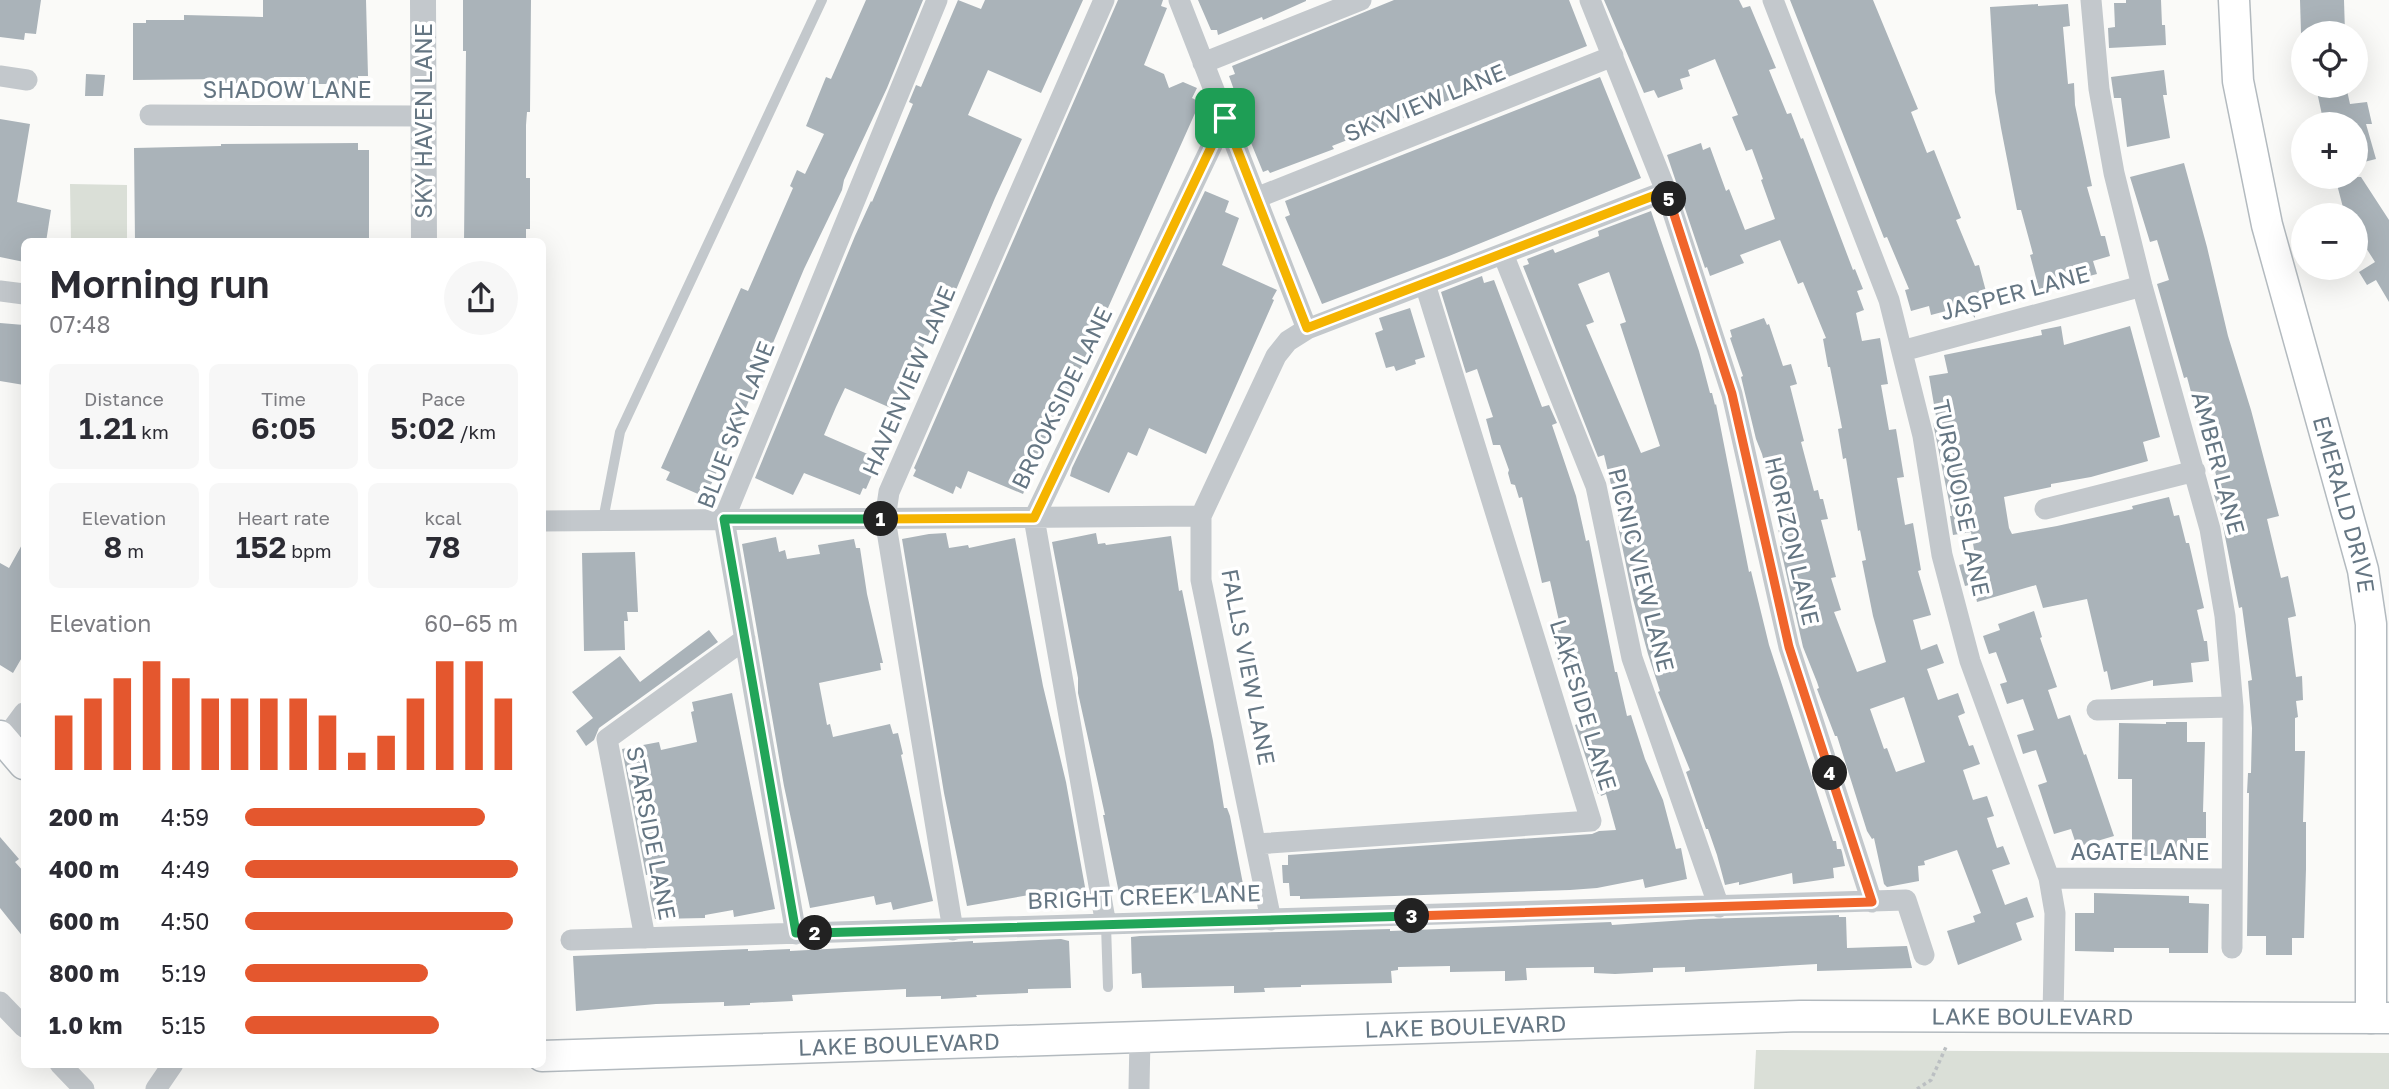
<!DOCTYPE html>
<meta charset="utf-8">
<style>
:root{--surface:#fff;--page:#f7f7f7;--text:#2b2b33;--muted:#7c7c81;--accent:#e4572e}
body{margin:0;font-family:"Golos Text",sans-serif;background:var(--page);color:var(--text);height:100vh;display:flex;flex-direction:column;font-size:26px;white-space:nowrap}
*{box-sizing:border-box;margin:0}
p{font-size:23px;color:var(--muted)}
.icon{flex:none;width:38px;height:38px;fill:none;stroke:currentColor;stroke-width:2;stroke-linecap:round;stroke-linejoin:round}
.map{position:relative;flex:1;overflow:hidden}
.side{position:absolute;left:21px;top:238px;width:525px;height:830px;display:flex;flex-direction:column;background:var(--surface);border-radius:10px;box-shadow:0 7px 28px #0002}
.side>*{flex:none}
.fabs{position:absolute;left:2291px;top:21px;display:grid;gap:14px}
.fabs a{display:grid;place-items:center;width:77px;height:77px;border-radius:50%;background:var(--surface);box-shadow:0 7px 28px #0002;font-size:35px}
.pin{position:absolute;display:grid;place-items:center;width:60px;height:60px;color:#fff;margin:-30px;border-radius:14px;box-shadow:0 4px 10px #0006}
.km{position:absolute;width:35px;height:35px;margin:-18px;border-radius:50%;background:#222;color:#fff;font-size:19px;line-height:35px;text-align:center}
.round{display:grid;place-items:center;flex:none;width:74px;height:74px;border-radius:37px;background:var(--page)}
.headline{display:flex;align-items:center;justify-content:space-between;height:119px;padding:0 28px}
h1{font-size:38px;font-weight:600;line-height:52px}
.stats{display:grid;grid-template-columns:repeat(3,1fr);gap:10px;height:119px;padding:7px 28px}
.stats div{display:grid;align-content:center;border-radius:10px;background:var(--page);text-align:center}
.stats b{font-size:30px;font-weight:600}
.stats small{font-size:19px;font-weight:400}
.stats p{font-size:19px}
.chart{height:196px;padding:14px 28px}
.chart p{display:flex;justify-content:space-between}
.chart svg{width:100%;height:126px;margin-top:7px;stroke:var(--accent);stroke-width:6}
ul{padding:0 28px;list-style:none;font-size:23px}
li{display:grid;grid-template-columns:112px 84px 1fr;align-items:center;height:52px}
li i{height:18px;border-radius:9px;background:var(--accent)}
.map>svg:first-child{display:block}
.green{fill:#dadfd7}
.building{fill:#aab3b9;fill-rule:evenodd}
.lines{fill:none;stroke-linecap:round;stroke-linejoin:round}
.secondary-casing{stroke:#b3babf;stroke-width:33}
.path{stroke:#bbbfc2;stroke-width:3.5;stroke-dasharray:3.5 3.5;stroke-linecap:butt}
.service{stroke:#c3c8cc;stroke-width:10}
.minor{stroke:#c3c8cc;stroke-width:21}
.tertiary{stroke:#c3c8cc;stroke-width:26}
.secondary{stroke:#fff;stroke-width:30}
.split-1-casing{stroke:#fff;stroke-width:14}
.split-2-casing{stroke:#fff;stroke-width:14}
.split-3-casing{stroke:#fff;stroke-width:14}
.split-4-casing{stroke:#fff;stroke-width:14}
.split-5-casing{stroke:#fff;stroke-width:14}
.split-6-casing{stroke:#fff;stroke-width:14}
.split-1{stroke:#f5b400;stroke-width:9}
.split-2{stroke:#22a559;stroke-width:9}
.split-3{stroke:#22a559;stroke-width:9}
.split-4{stroke:#f0652b;stroke-width:9}
.split-5{stroke:#f0652b;stroke-width:9}
.split-6{stroke:#f5b400;stroke-width:9}
.labels{text-anchor:middle;stroke-width:7;stroke-linejoin:round;paint-order:stroke}
.street-label{font-size:23px;fill:#657683;stroke:#fff}
</style>
<div class="map">
<svg width="2389" height="1089" viewBox="0 0 2389 1089">
<rect width="100%" height="100%" fill="#fafaf8"/>
<path class="green" d="M70,184l57,1v56h-56z
M1756,1050l633,3v36h-635z"/>
<path class="building" d="M0,0h41l-5,34 -11,-1 -1,7 -24,-3z
M263,0h103l2,76h-10v7l-30,1h-22v-7h-32v4h-29v2h-22v-4l-90,1v-57h13v-3h38v-5l79,2z
M463,0h68l-1,112h-3l-1,13v53h4v51h-4v13h-62l2,-191h-3z
M866,0h57l-36,88 -43,92 -2,10 -38,79 -59,141 -36,79 -7,-4 -4,9 -32,-14 4,-8 -9,-4 80,-180 7,3 45,-103 -3,-2 7,-16 8,4 19,-40 -18,-8 20,-49 5,2z
M958,0l23,9 4,-9h98l-42,93 -53,-23 -20,45 54,24 -27,59 -42,99 -17,34 -5,-2 -21,49 4,2 -10,26 -4,6 -55,-24 -9,19 -12,28 55,24 -13,30 -3,-1 -3,7 -56,-22 -11,22 -38,-17 100,-242 16,-35 1,1 41,-98 -4,-2 7,-17 5,2z
M1118,0h45l-2,6 6,2 -23,57 20,9 5,14 14,-6 14,6 -5,10 8,4 -172,385h-2l-3,7 -55,-23 -7,18 -5,-3 -3,8 -40,-18 3,-6 -2,-2z
M1198,0h108v1l-43,19 -1,-3 -44,18 -1,-5h-6z
M1394,0h175l18,46 -255,100 2,3 -64,24 -2,-3 -5,2 -21,-51 4,2 -17,-47 6,-2 -3,-8z
M1604,0h135l4,8 7,-2 26,62 -7,2 18,44 4,-1 10,26 2,-1 50,132 2,-1 8,20 -6,2 7,19 -8,3 6,28 18,-3 8,46 -7,1 8,45 7,-1 8,48 -7,1 8,47 8,-2 8,47 -3,1 13,44 -18,5 8,30 16,-6 7,19 -17,6 11,31 20,-7 7,20 -7,3 11,30 4,-1 7,19 -17,6 10,30 14,-4 7,20 -7,2 10,30 6,-2 7,18 -18,6 13,35 22,-8 7,20 -18,6 6,17 -64,25 -11,-34 28,-9 -2,-6 8,-3 -24,-63 -33,11 1,4 -7,1 1,15 -32,6 -3,-3 -10,-46 -2,1 -5,-8 -30,-95h-2l-18,-47 2,-1 -2,-6 -14,-35 -23,-101h2l-10,-44 2,-1 -12,-47 -6,-15 -15,-62 2,-1 -13,-38 2,-1 -2,-7 34,-12 3,7 2,-1 14,42 8,-2 6,20 -7,2 14,55 -3,1 13,49 4,-1 2,9h3l5,20 -7,1 15,57 -5,1 10,32 -7,2 23,60 29,-10 -13,-46 -11,-55 4,-1 -6,-30 -2,1 -12,-73 -3,1 -5,-30 4,-1 -12,-61h-2l-5,-28 3,-1 -23,-56 -5,2 -18,-44 -40,15 4,8 -34,13 -3,-9 -2,1 -38,-113 34,-12 2,7 7,-3 16,44 3,-2 16,41 30,-11 -14,-39 2,-1 -11,-30 -6,2 -14,-34 6,-2 -23,-56 -27,11 2,6 -10,3 3,10 -25,9 -4,-8 -10,3zM1904,697l21,65 -29,10 -9,-24 -3,1 -14,-40z
M1790,0h83l45,109 -7,3 16,41 7,-3 27,68 -5,2 19,46 4,-1 9,34 -13,4v15l-10,-12 -34,9 -2,-9 -18,5 -6,-21 4,-1 -22,-52 -3,1z
M2126,0h35l1,25h3l1,20 -57,3 -1,-20 7,-1 -1,-24h12z
M2300,0h44l1,33h-44z
M2038,4v2l30,-2 2,22 -7,1 5,57 6,-1 1,22 17,81 -5,1 14,49h4l5,20 -17,5 4,13 -58,15 -9,-34 3,-1 -12,-44h-4l-16,-82 -6,-36 -5,-85z
M2164,70l3,25h-4l7,43 -43,9 -6,-49h-7l-3,-21z
M86,74l19,1 -2,21h-18z
M1600,77l41,101 -192,78 -127,48 -37,-87 5,-2 -5,-14z
M2346,86l4,18 17,-2 5,22h-6l10,35 -20,5v-40h-32l-7,-32z
M0,119l30,5 -13,78 34,8 -5,32h-22v20l-24,-5z
M358,143v7h11v92h-234l-1,-94 87,-2v-2z
M2184,163l23,84 21,89 23,74 28,106 -12,3 14,59 7,-2 8,40 -8,2 8,59 6,-1 1,24 -7,1 2,16 -3,1v33h10l-2,71h3v47l-2,69h-12v17h-26v-19h-19l2,-143h-2l1,-20h3l1,-45 -4,-47 4,-1 -10,-73 -3,1 -18,-92 -7,-21 7,-1 -19,-73 -3,1 -12,-45 -3,1 -27,-94 12,-4 -12,-40 -7,2 -20,-65z
M2335,177h26l28,43v82l-13,-22 -9,5 -8,-13 16,-10 -19,-30v-17h-11z
M1205,191l24,10 -4,11 14,6 -17,47 55,25 -5,9 2,1 -68,154 -57,-26 -12,28 -9,-4 -19,41 -39,-17 2,-8z
M1651,211l48,140 11,42h2l3,12 1,-1 33,168 2,-1 18,74 64,196h3l1,8h4l1,3 3,14 -12,2 1,10 -41,6 -1,-11 -53,12v-3l-14,3 -8,-30 -9,-26h-2l-20,-57 4,-2 -32,-78 2,-1 -12,-37 -15,-55 -15,-73h3l-17,-71 -6,2 -75,-191 6,-2 -2,-5 26,-10 2,4 44,-17 -1,-5zM1609,272l17,50 -6,2 40,122 -19,7 -55,-128 8,-3 -16,-38z
M1482,276l2,7 10,-3 48,127 7,-2 8,18 -5,2 24,71 10,45 3,-1 26,132h2l10,44 4,-1 14,44 18,41 13,49 5,-1 6,31 -42,9 -2,-9 -46,9 -27,2 -234,8 -36,1v-3h-10l-1,-13h-6l-1,-18h6v-10l304,-21 7,-3 17,-1 -10,-36 -5,2 -1,-3 -2,1 -23,-69 8,-3 -17,-63 -8,1 -5,-29 8,-1 -11,-49 -8,2 -20,-86 -3,1 -4,-13 -4,-1 -3,-11 1,-3 -9,-25h-7l-7,-26 7,-2 -16,-48 -11,4 -25,-81z
M1410,308l15,49 -10,3 1,4 -20,7 -2,-5 -8,2 -11,-35 8,-3 -4,-12z
M0,323l24,2v60l-24,-4z
M2061,326l3,19 66,-19 30,111 -17,5 5,19 -57,16 -40,7v3l-47,10 5,31 3,6 45,-8 76,-17 -1,-3 37,-9 5,19 5,-1 7,28h3l15,65 -7,2 7,31h3l2,20 -18,2 2,19 -40,4v-6l-42,10 -4,-19 -3,1 -17,-73 -44,9 -7,-23 -59,17 -4,-18 -8,2 -6,-21 17,-4 -5,-29 -18,3 -3,-19h2l-19,-93 4,-1 -8,-46 19,-3 -4,-18 98,-20 -1,-5z
M946,533l3,15 19,-3 1,3 46,-10 28,148 23,96 21,116 -38,6 -1,-6 -17,3 -2,-6 -62,11 -23,-113 -42,-254 27,-5z
M1096,533l2,11 7,-1 1,2 65,-9 8,55 3,-1 31,151 11,67h3l3,8 7,37 6,31 -4,1 1,8 -32,6 -2,-8 -16,3 -1,-8 -59,12 -1,-7 -10,2 -16,-78h2l-27,-122v-15l-26,-136z
M776,537l3,15 6,-2 2,9 33,-5 -2,-9 36,-6 2,9h4l7,46 16,69h-3l1,7 -62,13 8,42 3,-1 3,13 57,-13 3,10 5,-1 5,21 -2,1 32,146 -40,9 -2,-8 -15,3 -2,-9 -64,12 -26,-122 -42,-242z
M24,541v113l-11,19 -13,-8v-102l9,5z
M635,552l3,60h-11l1,9h-4l1,29 -41,1 -2,-98z
M2034,611l8,26 -2,1 17,49 -9,3 10,29 12,-4 14,40 2,-1 28,82 -37,11 -6,-18 -17,5 -16,-49 9,-3 -11,-32 -13,4 -6,-19 17,-5 -11,-31 -16,5 -7,-20 7,-2 -11,-30 -7,2 -6,-18 17,-6 -2,-6z
M709,630l9,12 -119,86 -5,12 -8,6 -10,-15 17,-13 -21,-26 48,-36 20,26z
M732,693l43,216 -41,8 -1,-7 -28,5v3l-50,1 -5,-23v-21h-4l-24,-126 37,-7 2,8 36,-8 -6,-30 3,-1 -2,-9z
M2166,722h21v20h18l-2,70h3v26h-19v18h-55v-77h-14l1,-56 47,1z
M0,837l19,22 -4,3 9,10v66l-24,-30z
M2094,893l95,3v7l20,1 -1,49h-39v-5h-55v4l-39,-1v-38h19z
M1839,915v2h7l1,31 60,-2 5,22 -95,3v-7l-132,8v-5l-32,1v4l-38,2 -21,-1v-6l-68,1 1,12 -22,1v-10l-55,1v-6l-52,1v3l-7,1 1,12 -91,2v2l-37,1 1,4 -31,1v-7l-92,2 -1,-15 -9,1 -1,-37 9,-1 250,-7v2l221,-9 1,3 89,-6z
M1061,939l8,2 2,47 -43,1v4l-52,2 1,2 -36,2v-3l-35,1v-8l-61,3 -53,3 1,6 -43,2v2l-26,1v-4l-68,2 -80,7 -3,-55 175,-7v2l42,-2v2l183,-10v2z"/>
<g class="lines">
<defs>
<g id="secondary">
<path id="s1" d="M2234,0l4,81 29,144 96,345 8,54v394"/>
<path d="M0,736l24,28"/>
<path id="s2" d="M542,1056l1258,-40 589,2"/>
</g>
</defs>
<use href="#secondary" class="secondary-casing"/>
<path class="path" d="M1917,1089l14,-9 15,-33"/>
<path class="service" d="M603,520l17,-88 202,-432
M1106,925l2,62"/>
<path class="minor" d="M1179,0l128,329
M1590,0l76,191 66,203 57,253 83,255
M1773,0l116,300 34,136 19,119 28,106 79,217 6,35 -2,103
M2091,0l8,89 15,84 28,113 68,243 15,87 8,91 -1,241
M1203,63l158,-63
M0,76l27,4
M150,115l274,1
M1256,198l357,-142
M1503,254l93,232 36,172 87,249
M0,291l24,3
M1902,351l240,-65
M2045,509l150,-38
M542,521l659,-5
M2097,710l136,-3
M4,740l20,-27
M1256,844l335,-23 -166,-537
M2049,878l182,1
M1271,920l-70,-340v-64l75,-160 12,-15 19,-12 359,-138
M1106,925l-72,-407 191,-400
M953,930l-68,-411 4,-27 215,-492
M796,934l-72,-415 213,-519
M645,938l-38,-199 138,-100
M571,940l1335,-40 18,55
M0,1002l24,25
M60,1064l24,25
M156,1089l17,-25
M1139,1089l1,-52"/>
<path class="tertiary" d="M423,0l1,242"/>
<use href="#secondary" class="secondary"/>
</g>
<g class="lines">
<defs>
<path id="split-1" d="M881,519l153,-1 191,-400"/>
<path id="split-2" d="M815,933h-19l-72,-414h157"/>
<path id="split-3" d="M815,933l597,-17"/>
<path id="split-4" d="M1412,916l460,-14 -42,-129"/>
<path id="split-5" d="M1669,199l63,195 57,253 41,126"/>
<path id="split-6" d="M1225,118l82,210 359,-137 3,8"/>
</defs>
<use href="#split-1" class="split-1-casing"/>
<use href="#split-2" class="split-2-casing"/>
<use href="#split-3" class="split-3-casing"/>
<use href="#split-4" class="split-4-casing"/>
<use href="#split-5" class="split-5-casing"/>
<use href="#split-6" class="split-6-casing"/>
<use href="#split-1" class="split-1"/>
<use href="#split-2" class="split-2"/>
<use href="#split-3" class="split-3"/>
<use href="#split-4" class="split-4"/>
<use href="#split-5" class="split-5"/>
<use href="#split-6" class="split-6"/>
</g>
<g class="labels">
<g class="street-label">
<text x="287" y="98">SHADOW LANE</text>
<text transform="translate(1425 103) rotate(-22)" y="8">SKYVIEW LANE</text>
<text transform="translate(424 121) rotate(-90)" y="8">SKY HAVEN LANE</text>
<text transform="translate(2015 293) rotate(-15)" y="8">JASPER LANE</text>
<text transform="translate(909 381) rotate(-67)" y="8">HAVENVIEW LANE</text>
<text transform="translate(1062 398) rotate(-64)" y="8">BROOKSIDE LANE</text>
<text transform="translate(736 425) rotate(-69)" y="8">BLUE SKY LANE</text>
<text transform="translate(2218 463) rotate(75)" y="8">AMBER LANE</text>
<text transform="translate(1961 498) rotate(78)" y="8">TURQUOISE LANE</text>
<text dy="8" stroke="none"><textPath href="#s1" startOffset="518">EMERALD DRIVE</textPath></text>
<text transform="translate(1792 541) rotate(77)" y="8">HORIZON LANE</text>
<text transform="translate(1641 570) rotate(76)" y="8">PICNIC VIEW LANE</text>
<text transform="translate(1248 667) rotate(79)" y="8">FALLS VIEW LANE</text>
<text transform="translate(1583 705) rotate(73)" y="8">LAKESIDE LANE</text>
<text transform="translate(651 833) rotate(79)" y="8">STARSIDE LANE</text>
<text x="2140" y="860">AGATE LANE</text>
<text transform="translate(1144 897) rotate(-2)" y="8">BRIGHT CREEK LANE</text>
<text dy="8" stroke="none"><textPath href="#s2" startOffset="1491">LAKE BOULEVARD</textPath></text>
<text dy="8" stroke="none"><textPath href="#s2" startOffset="924">LAKE BOULEVARD</textPath></text>
<text dy="8" stroke="none"><textPath href="#s2" startOffset="357">LAKE BOULEVARD</textPath></text>
</g>
</g>
</svg>
<div class="fabs">
<a><svg class="icon" aria-label="locate" viewBox="0 0 24 24"><circle cx="12" cy="12" r="6"/><path d="M12 2v4M12 18v4M2 12h4M18 12h4"/></svg></a>
<a>+</a>
<a>−</a>
</div>
<div class="pin" style="left:1225px;top:118px;background:#1e9e55"><svg class="icon" aria-label="arrive" viewBox="0 0 24 24"><path d="M6 21V4h12l-3 4 3 4H6"/></svg></div>
<b class="km" style="left:881px;top:519px">1</b>
<b class="km" style="left:815px;top:933px">2</b>
<b class="km" style="left:1412px;top:916px">3</b>
<b class="km" style="left:1830px;top:773px">4</b>
<b class="km" style="left:1669px;top:199px">5</b>
<section class="side">
<div class="headline"><div><h1>Morning run</h1><p>07:48</p></div><a class="round"><svg class="icon" aria-label="share" viewBox="0 0 24 24"><path d="M12 15V3M7 8l5-5 5 5M5 13v7h14v-7"/></svg></a></div>
<div class="stats">
<div><p>Distance</p><b>1.21<small> km</small></b></div>
<div><p>Time</p><b>6:05</b></div>
<div><p>Pace</p><b>5:02<small> /km</small></b></div>
</div>
<div class="stats">
<div><p>Elevation</p><b>8<small> m</small></b></div>
<div><p>Heart rate</p><b>152<small> bpm</small></b></div>
<div><p>kcal</p><b>78</b></div>
</div>
<div class="chart"><p><span>Elevation</span>60–65 m</p>
<svg viewBox="0 0 160 44" preserveAspectRatio="none"><path d="M5 44V25M15 44V19M25 44V12M35 44V6M45 44V12M55 44V19M65 44V19M75 44V19M85 44V19M95 44V25M105 44V38M115 44V32M125 44V19M135 44V6M145 44V6M155 44V19"/></svg>
</div>
<ul>
<li><b>200 m</b>4:59<i style="width:88%"></i></li>
<li><b>400 m</b>4:49<i style="width:100%"></i></li>
<li><b>600 m</b>4:50<i style="width:98%"></i></li>
<li><b>800 m</b>5:19<i style="width:67%"></i></li>
<li><b>1.0 km</b>5:15<i style="width:71%"></i></li>
</ul>
</section>
</div>
